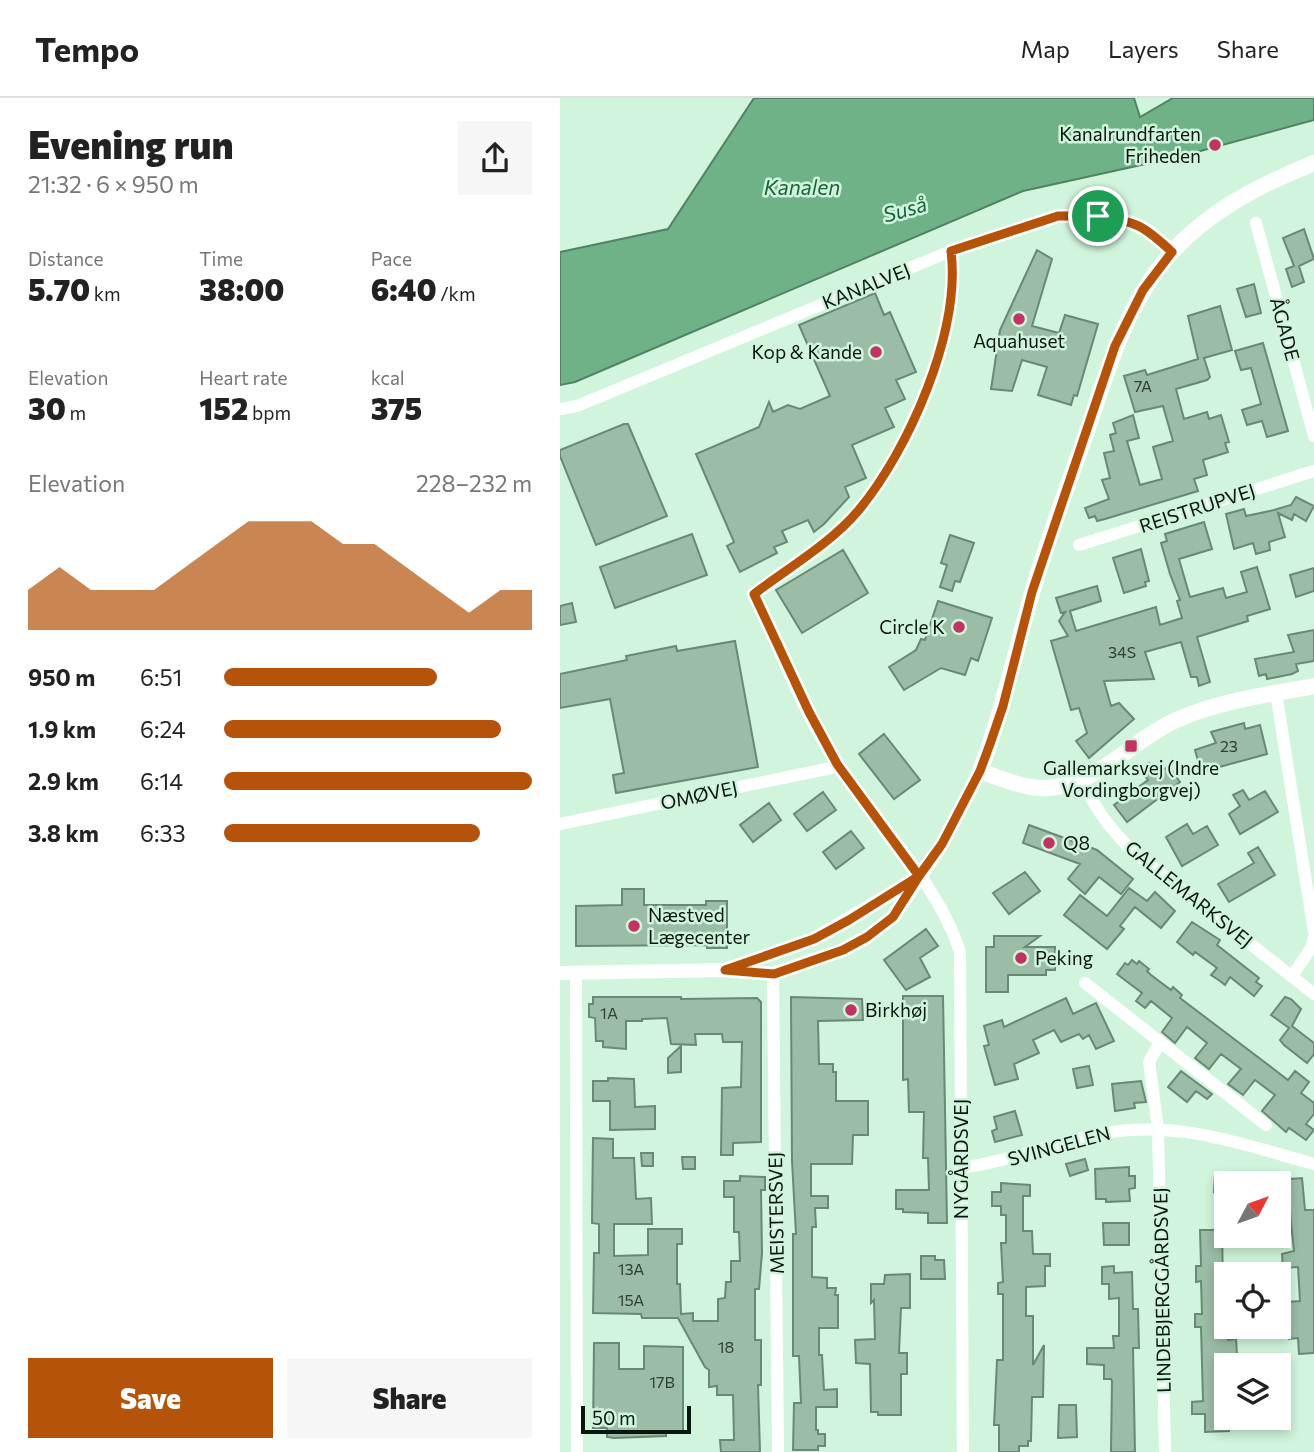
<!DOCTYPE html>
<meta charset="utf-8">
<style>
:root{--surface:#fff;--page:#f6f6f6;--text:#222;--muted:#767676;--line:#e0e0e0;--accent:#b45309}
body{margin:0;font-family:Commissioner,sans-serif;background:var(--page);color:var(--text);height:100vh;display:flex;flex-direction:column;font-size:26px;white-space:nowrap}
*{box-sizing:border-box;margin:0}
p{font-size:23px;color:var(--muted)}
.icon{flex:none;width:38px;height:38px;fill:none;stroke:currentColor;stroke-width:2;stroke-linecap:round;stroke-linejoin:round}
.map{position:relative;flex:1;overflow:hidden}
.drawer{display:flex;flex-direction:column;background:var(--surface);width:560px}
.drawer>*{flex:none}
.needle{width:46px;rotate:49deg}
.fabs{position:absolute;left:654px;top:1073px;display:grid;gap:14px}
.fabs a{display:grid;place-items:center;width:77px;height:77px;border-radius:0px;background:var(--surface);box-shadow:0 4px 10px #0003;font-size:35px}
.scale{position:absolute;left:21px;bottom:18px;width:110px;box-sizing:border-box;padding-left:7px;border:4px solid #09160e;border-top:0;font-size:19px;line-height:24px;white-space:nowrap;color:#09160e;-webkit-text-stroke:5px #d1f5dc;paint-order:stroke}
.pin{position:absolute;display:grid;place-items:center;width:60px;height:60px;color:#fff;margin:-30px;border:4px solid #fff;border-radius:50%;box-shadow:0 2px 7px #0007}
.round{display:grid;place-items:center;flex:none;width:74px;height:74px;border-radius:0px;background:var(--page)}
.overview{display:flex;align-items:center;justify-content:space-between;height:119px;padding:0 28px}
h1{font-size:38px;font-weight:800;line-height:52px}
.stats{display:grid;grid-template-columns:repeat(3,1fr);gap:10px;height:119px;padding:7px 28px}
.stats div{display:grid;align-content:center}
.stats b{font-size:30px;font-weight:800}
.stats small{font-size:19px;font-weight:400}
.stats p{font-size:19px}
.chart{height:196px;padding:14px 28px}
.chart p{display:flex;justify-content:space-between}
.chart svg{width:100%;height:126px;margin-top:7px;fill:var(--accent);opacity:.7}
.cta{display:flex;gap:14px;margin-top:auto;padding:14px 28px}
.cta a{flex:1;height:80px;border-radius:0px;background:var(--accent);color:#fff;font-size:28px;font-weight:800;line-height:80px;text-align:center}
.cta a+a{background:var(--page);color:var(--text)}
ul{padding:0 28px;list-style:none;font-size:23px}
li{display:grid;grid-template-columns:112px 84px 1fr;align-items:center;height:52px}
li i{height:18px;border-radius:9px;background:var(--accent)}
header{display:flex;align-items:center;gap:42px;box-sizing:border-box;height:98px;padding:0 35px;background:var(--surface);border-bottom:2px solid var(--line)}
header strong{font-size:33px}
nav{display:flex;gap:38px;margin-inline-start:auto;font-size:24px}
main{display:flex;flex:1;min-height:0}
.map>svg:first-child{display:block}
.water{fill:#70b287;stroke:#518363;stroke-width:2}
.building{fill:#9bbda6;stroke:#688973;stroke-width:2}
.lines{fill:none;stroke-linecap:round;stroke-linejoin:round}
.minor{stroke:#fff;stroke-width:12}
.tertiary{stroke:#fff;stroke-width:14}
.secondary{stroke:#fff;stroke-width:16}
.route-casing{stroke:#fff;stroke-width:14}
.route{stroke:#b45309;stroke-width:9}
.poi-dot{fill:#c13363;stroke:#d1f5dc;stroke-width:2.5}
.labels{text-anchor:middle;stroke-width:5;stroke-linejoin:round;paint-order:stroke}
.number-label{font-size:16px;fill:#2e4034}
.poi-label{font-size:19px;fill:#09160e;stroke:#d1f5dc;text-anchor:start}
.street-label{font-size:19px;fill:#09160e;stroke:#d1f5dc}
.water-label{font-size:21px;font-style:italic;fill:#17633b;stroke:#d1f5dc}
</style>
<header>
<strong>Tempo</strong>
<nav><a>Map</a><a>Layers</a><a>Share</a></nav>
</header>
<main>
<section class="drawer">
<div class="overview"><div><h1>Evening run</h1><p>21:32 · 6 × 950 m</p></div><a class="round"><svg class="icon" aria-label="share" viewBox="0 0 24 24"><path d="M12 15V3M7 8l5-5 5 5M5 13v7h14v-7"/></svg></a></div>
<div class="stats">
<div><p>Distance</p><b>5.70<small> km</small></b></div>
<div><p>Time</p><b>38:00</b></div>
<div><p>Pace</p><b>6:40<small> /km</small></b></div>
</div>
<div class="stats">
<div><p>Elevation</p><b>30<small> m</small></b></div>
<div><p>Heart rate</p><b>152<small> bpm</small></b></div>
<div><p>kcal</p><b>375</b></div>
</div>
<div class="chart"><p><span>Elevation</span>228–232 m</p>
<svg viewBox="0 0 160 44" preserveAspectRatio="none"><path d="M0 44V30L10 22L20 30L30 30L40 30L50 22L60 14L70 6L80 6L90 6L100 14L110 14L120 22L130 30L140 38L150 30L160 30V44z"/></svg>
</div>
<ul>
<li><b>950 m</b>6:51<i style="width:69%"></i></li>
<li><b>1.9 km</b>6:24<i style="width:90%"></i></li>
<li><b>2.9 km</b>6:14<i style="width:100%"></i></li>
<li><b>3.8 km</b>6:33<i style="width:83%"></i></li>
</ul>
<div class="cta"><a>Save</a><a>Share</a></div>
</section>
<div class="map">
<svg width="754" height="1354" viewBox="0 0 754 1354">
<rect width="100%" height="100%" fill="#d1f5dc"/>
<path class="water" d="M194,0h380l6,19 33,-19h141v22l-132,36 -159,35 -448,191 -15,3v-133l108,-23z"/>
<path class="building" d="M744,131l10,30 -15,7 5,16 -12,5 -6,-18 8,-3 -11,-28z
M477,152l15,9 -20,67 27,7 6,-18 33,9 -21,72 -3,-1 -3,10 -33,-10 9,-28 -25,-7 -10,31 -21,-2 9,-59z
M694,186l7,29 -15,4 -9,-28z
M315,195l9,22 6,-3 26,60 -20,8 9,19 -20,9 9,19 -42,18 14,33 -21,9 4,10 -25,27 -10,8 -6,-12 -26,11 5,11 -13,5 3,6 -37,19 -13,-26 7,-4 -38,-88 63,-27 10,-25 4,10 15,-7 12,4 30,-13 -31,-71z
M660,208l12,44 -28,8 6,19 -3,3 -31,9 8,30 23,-7 2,7 12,-4 8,27 -4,1 3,9 -25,8 4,15 -13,4 4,12 -93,28 -8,2 -2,-5 -6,2 -4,-10 24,-9 -7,-19 8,-2 -6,-25 10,-2 -4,-16 6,-2 -3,-10 20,-8 6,23 -12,3 13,44 22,-6 -9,-32 20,-6 -10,-35 -28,6 -11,-36 21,-6 2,5 51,-16 -10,-43z
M703,245l25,88 -21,6 -5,-16 -15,4 -5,-15 19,-6 -10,-36 -10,2 -6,-19z
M64,326h4l39,92 -71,29 -36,-89v-6z
M736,399l18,9 -8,15 -12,-7 -2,6 -14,-7 7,24 -16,5 1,8 -14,4 -3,-11 -19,6 -8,-35 18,-5 2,7 28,-6 17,-5z
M644,424l8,27 -33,10 11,38 33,-9 3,10 21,-6 -6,-20 16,-5 13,42 -23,7 1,5 -51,16 13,45 -11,4 -2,-9h-6l-10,-35 -36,10 9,27 -50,2 7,25 8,-3 15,16 -45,39 -13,-17 11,-8 -8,-25 -8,2 -20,-69 17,-5 -9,-15 6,-9 -4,1 -5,-15 41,-12 4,15 -31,10 6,20 80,-24 4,18 22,-7 -5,-17 3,-1 -10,-26 -9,-31 6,-2 -2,-7z
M132,436l15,41 -92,33 -15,-41z
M390,437l24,8 -14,39 -5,-1 -3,10 -12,-4 7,-22 -6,-2z
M581,451l8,32 -4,1 1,4 -22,7 -11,-35z
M283,452l25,43 -66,40 -26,-43z
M754,470v23l-18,6 -6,-22z
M378,503l54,17 -14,43 -7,-3 -6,17 -24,-7 -37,22 -15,-23 27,-17 5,-11 4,1z
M12,505l4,19 -16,3v-19z
M754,532v31l-18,3 2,7 -6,3 -25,5 -1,-5 -7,2 -4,-17 39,-7 -6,-17z
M175,543l23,126 -142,26 -3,-18 11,-2 -14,-74 -50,9v-34l67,-14 -1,-4 50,-10 1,5z
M684,625l1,6 15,-4 7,29 -66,18 -6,-22 21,-7 -5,-11z
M324,636l36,46 -26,19 -35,-45z
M589,665l7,9 13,-5 11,15 -53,40 -13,-17 34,-25 -8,-10z
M683,692l6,10 16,-9 13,21 -38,22 -11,-20 11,-8 -7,-11z
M263,694l13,18 -29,21 -13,-17z
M209,705l12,17 -28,22 -13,-17z
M627,726l6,10 14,-8 11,19 -36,21 -16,-29z
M469,727l68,25 36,29 -12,15 -22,-17 -14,17 -17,-15 12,-15 -57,-21z
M291,733l13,17 -28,21 -13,-17z
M698,749l17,28 -46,27 -11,-18 36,-21 -6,-10z
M465,774l15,19 -31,23 -16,-21z
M569,790l18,13 8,-9 20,19 -14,17 -26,-21 -15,19 4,3 -17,20 -43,-34 16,-20 27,21z
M62,791h22v16h62v-4h21v47h-20v-3l-131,1v-40l46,-1z
M632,824l28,18 -3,5 42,33 -3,4 6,4 -8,10 -24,-19 -5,8 -5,-4 -9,-6 6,-7 -22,-16 -2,3 -16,-13z
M366,831l12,17 -18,12 10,19 -24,13 -22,-30z
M434,838h46l-15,11h30v23h-9v5h-38v17h-22v-45h8z
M572,862l5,4 2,-3 10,8 -2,2 4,4 20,15 2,-3 9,8 -2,3 108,82 7,-9 14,11 -8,11 13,10v11l-8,10 8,6 -8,10 -17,-12 -3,4 -24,-21 13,-16 -20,-15 -12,15 -15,-11 13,-15 -20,-15 -12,15 -14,-11 12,-15 -20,-16 -12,16 -13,-11 10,-14 -21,-17 -6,7 -9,-7 6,-8 -25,-19 8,-11 3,2z
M343,898h40l4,227h-19v-10l-25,-1v-3h-7v-19h33l-1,-32h-5l1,-46h-15l-1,-33 -5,1z
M33,899h88v2l76,-1 4,4v140l-28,1v12h-12l1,-67 19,-1 1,-45h-19l-1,-8h-27l1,11 -25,-1 -4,-26 -25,1v2h-16v28l-23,-2v-6h-7l-1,-23 -6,-1v-13h4z
M231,899l71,2 1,21 -45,1 1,43h14v8h3v29h32v34h-15l-1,29h-41v32h17v12h-13l1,19h-4v50l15,1v10h9l-1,7h3v33h-19v27h3l2,35 13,-1v18h-21v23h2v4h7v12h-7v4h-25l1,-47h7l-2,-47h-6v-122h3l-4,-73z
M725,899l6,2 10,10 -9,17 22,17v11l-7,9 -23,-18 -4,-5 9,-12 -18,-13z
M506,900l7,16 23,-11 18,38 -18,8 -7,-14 -6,4 -4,-5 -18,8 -7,-12 -21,10 6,13 -25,11 4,15 -23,6 -11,-39 5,-1 -5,-19 18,-6 2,7z
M121,948v26l-13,1v-15z
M529,968l4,19 -16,3 -4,-19z
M621,973l31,23 -5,5 -11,-8 -9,11 -19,-15z
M48,980l26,1 1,28 20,-1v23l-45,1v-29h-17v-20h15z
M581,983l5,21 -12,1 1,5 -20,3 -3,-27z
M455,1013l7,24 -27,7 -3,-11 5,-2 -3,-12z
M33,1040l20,1v19h21l2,41 15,-1 1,26h-38v32l34,-1v-26h34v15h-5v40h3l1,30 12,-1v8h25v-22l7,-1 1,-16h5v-21h9l-1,-29h-5v-35h-10v-16h16v-5l25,1v13h-4l1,63 -3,36h-4v51h6v45h-3l2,67h-39l-1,-12h14l-1,-45h-16v-9l-8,1v-17l-4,-3 -27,-49h-36l-1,-4 -48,-1 1,-60h5v-29l-7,-1z
M81,1055h12v13h-11z
M122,1059h13v12h-12z
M525,1061l3,11 -18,6 -4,-12z
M569,1069v9h6v12l-6,1 1,12 -24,1v-3h-10l-1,-30z
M667,1076v18h-13l1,-17z
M742,1080l3,32h9v143l-15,1 -1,-16 -9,1 -1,-37 12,-1 -2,-34 -15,1 -1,-14 12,-3 -4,-38h-5l-1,-16h-5v-17z
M441,1085l29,2v11h-7v35h9l1,23h17v12h-5v20l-19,1v29h7v49l11,-20 -1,52h-11l-1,44h-3v5h-9v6h-20v-27h-5l3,-65h6v-66h-5v-11l5,-1 -2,-39h5v-28h-5v-9h-9v-14h9z
M543,1125h26v22h-25z
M640,1132h22l1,52 4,-1v14l-4,1 1,30h4v14l8,-1 1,16 -13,1 5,75 -24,1v-18h-13v-12l11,-1 -2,-74h-6v-13h7l-1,-33 -5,1v-16h5z
M361,1158h14v4h9l1,19h-24z
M554,1168v7l18,-1 1,37h5l1,39h-6l2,104h-24l1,-71 -1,-2h-7v-14l-17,-1v-16h27l-1,-12h6v-38l-10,1v-15h-7v-17z
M350,1176v34h-9l-2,45h8v21h-6v41h-23v-3h-7l-1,-48 -14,-1 -1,-23 20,-1 -1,-39 -3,3v-19h13l1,-9z
M34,1245h25v26h25v-23l39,1v84h-17v5l-52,2 -7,-1v-9h-14z
M499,1307h17l1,32 -19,1z"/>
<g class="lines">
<path class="minor" d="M696,125l58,213
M391,153c9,81 -41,198 -93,260 -28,33 -70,57 -104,83 26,56 49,119 84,171 40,60 100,118 122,187l3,500
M0,311l17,-3 374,-155 107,-35h40l32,5 20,10 22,21
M519,447l235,-74
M716,595l38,239
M523,681c9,28 27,48 47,70l184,145
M0,726l271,-56 6,-4
M16,875l1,479
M213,876l5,478
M732,878l19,-28 3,-11
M525,885l181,142
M600,944l-11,20 9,66 7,324
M400,1070c48,-6 92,-25 140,-34 76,-15 141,10 214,30"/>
<path class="tertiary" d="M173,869l81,-28 102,-60
M0,875l165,-3 48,4 70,-24 24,-13 26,-20 49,-73 38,-73"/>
<path class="secondary" d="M754,65c-52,21 -104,47 -142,89 -45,50 -63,114 -84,176 -19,55 -40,109 -56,165 -17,60 -30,120 -52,178 16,6 33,13 51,16 56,10 96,-44 143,-66 43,-20 93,-26 140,-35"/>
</g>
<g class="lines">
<defs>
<path id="route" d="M538,118c39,6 45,9 74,36l-29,38 -28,56 -83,246 -29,114 -13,38 -10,27 -38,73 -23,32 -70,44 -35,19 -89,31 49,4 69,-24 24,-13 26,-20 26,-41 -82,-112 -28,-52 -55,-118c34,-26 76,-50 104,-83 51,-61 103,-180 93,-260l107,-35h40"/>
</defs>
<use href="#route" class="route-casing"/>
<use href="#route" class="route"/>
</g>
<g class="poi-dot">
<circle cx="655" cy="47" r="7"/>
<circle cx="459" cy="221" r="7"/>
<circle cx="316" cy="254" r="7"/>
<circle cx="399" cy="529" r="7"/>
<rect x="564" y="641" width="14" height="14" rx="3.5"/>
<circle cx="489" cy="745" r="7"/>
<circle cx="74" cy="828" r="7"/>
<circle cx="461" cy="860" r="7"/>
<circle cx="291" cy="912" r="7"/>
</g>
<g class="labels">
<g class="number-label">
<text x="583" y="294">7A</text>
<text x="562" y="560">34S</text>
<text x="669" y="654">23</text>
<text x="49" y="921">1A</text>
<text x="71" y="1177">13A</text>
<text x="71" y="1208">15A</text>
<text x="166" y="1255">18</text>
<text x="102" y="1290">17B</text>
</g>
<g class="poi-label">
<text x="641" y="43" text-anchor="end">Kanalrundfarten<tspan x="641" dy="22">Friheden</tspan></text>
<text x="459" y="250" text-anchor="middle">Aquahuset</text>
<text x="302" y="261" text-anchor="end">Kop &amp; Kande</text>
<text x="385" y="536" text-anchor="end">Circle K</text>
<text x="571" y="677" text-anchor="middle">Gallemarksvej (Indre<tspan x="571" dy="22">Vordingborgvej)</tspan></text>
<text x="503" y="752">Q8</text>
<text x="88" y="824">Næstved<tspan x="88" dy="22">Lægecenter</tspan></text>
<text x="475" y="867">Peking</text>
<text x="305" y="919">Birkhøj</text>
</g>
<g class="street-label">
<text transform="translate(306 188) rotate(-22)" y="7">KANALVEJ</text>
<text transform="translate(725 231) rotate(75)" y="7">ÅGADE</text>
<text transform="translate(637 410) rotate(-18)" y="7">REISTRUPVEJ</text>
<text transform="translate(139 697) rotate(-12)" y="7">OMØVEJ</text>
<text transform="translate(629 796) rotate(39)" y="7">GALLEMARKSVEJ</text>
<text transform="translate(499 1048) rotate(-15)" y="7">SVINGELEN</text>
<text transform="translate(401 1061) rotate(-90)" y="7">NYGÅRDSVEJ</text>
<text transform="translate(216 1115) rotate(-91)" y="7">MEISTERSVEJ</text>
<text transform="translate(602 1192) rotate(-91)" y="7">LINDEBJERGGÅRDSVEJ</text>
</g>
<g class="water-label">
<text x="242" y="97">Kanalen</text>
<text transform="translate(345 112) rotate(-16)" y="7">Suså</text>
</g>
</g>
</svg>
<div class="fabs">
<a><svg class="needle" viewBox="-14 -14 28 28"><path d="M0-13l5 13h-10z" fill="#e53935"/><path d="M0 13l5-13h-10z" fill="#767676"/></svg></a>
<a><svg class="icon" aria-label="locate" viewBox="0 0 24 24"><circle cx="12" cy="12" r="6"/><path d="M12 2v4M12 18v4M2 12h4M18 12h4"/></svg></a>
<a><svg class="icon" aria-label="layers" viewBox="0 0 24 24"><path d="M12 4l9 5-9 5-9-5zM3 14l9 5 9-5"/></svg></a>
</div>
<div class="scale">50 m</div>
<div class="pin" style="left:538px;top:118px;background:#1e9e55"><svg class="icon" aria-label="arrive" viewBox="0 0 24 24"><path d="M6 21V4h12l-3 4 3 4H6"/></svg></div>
</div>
</main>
